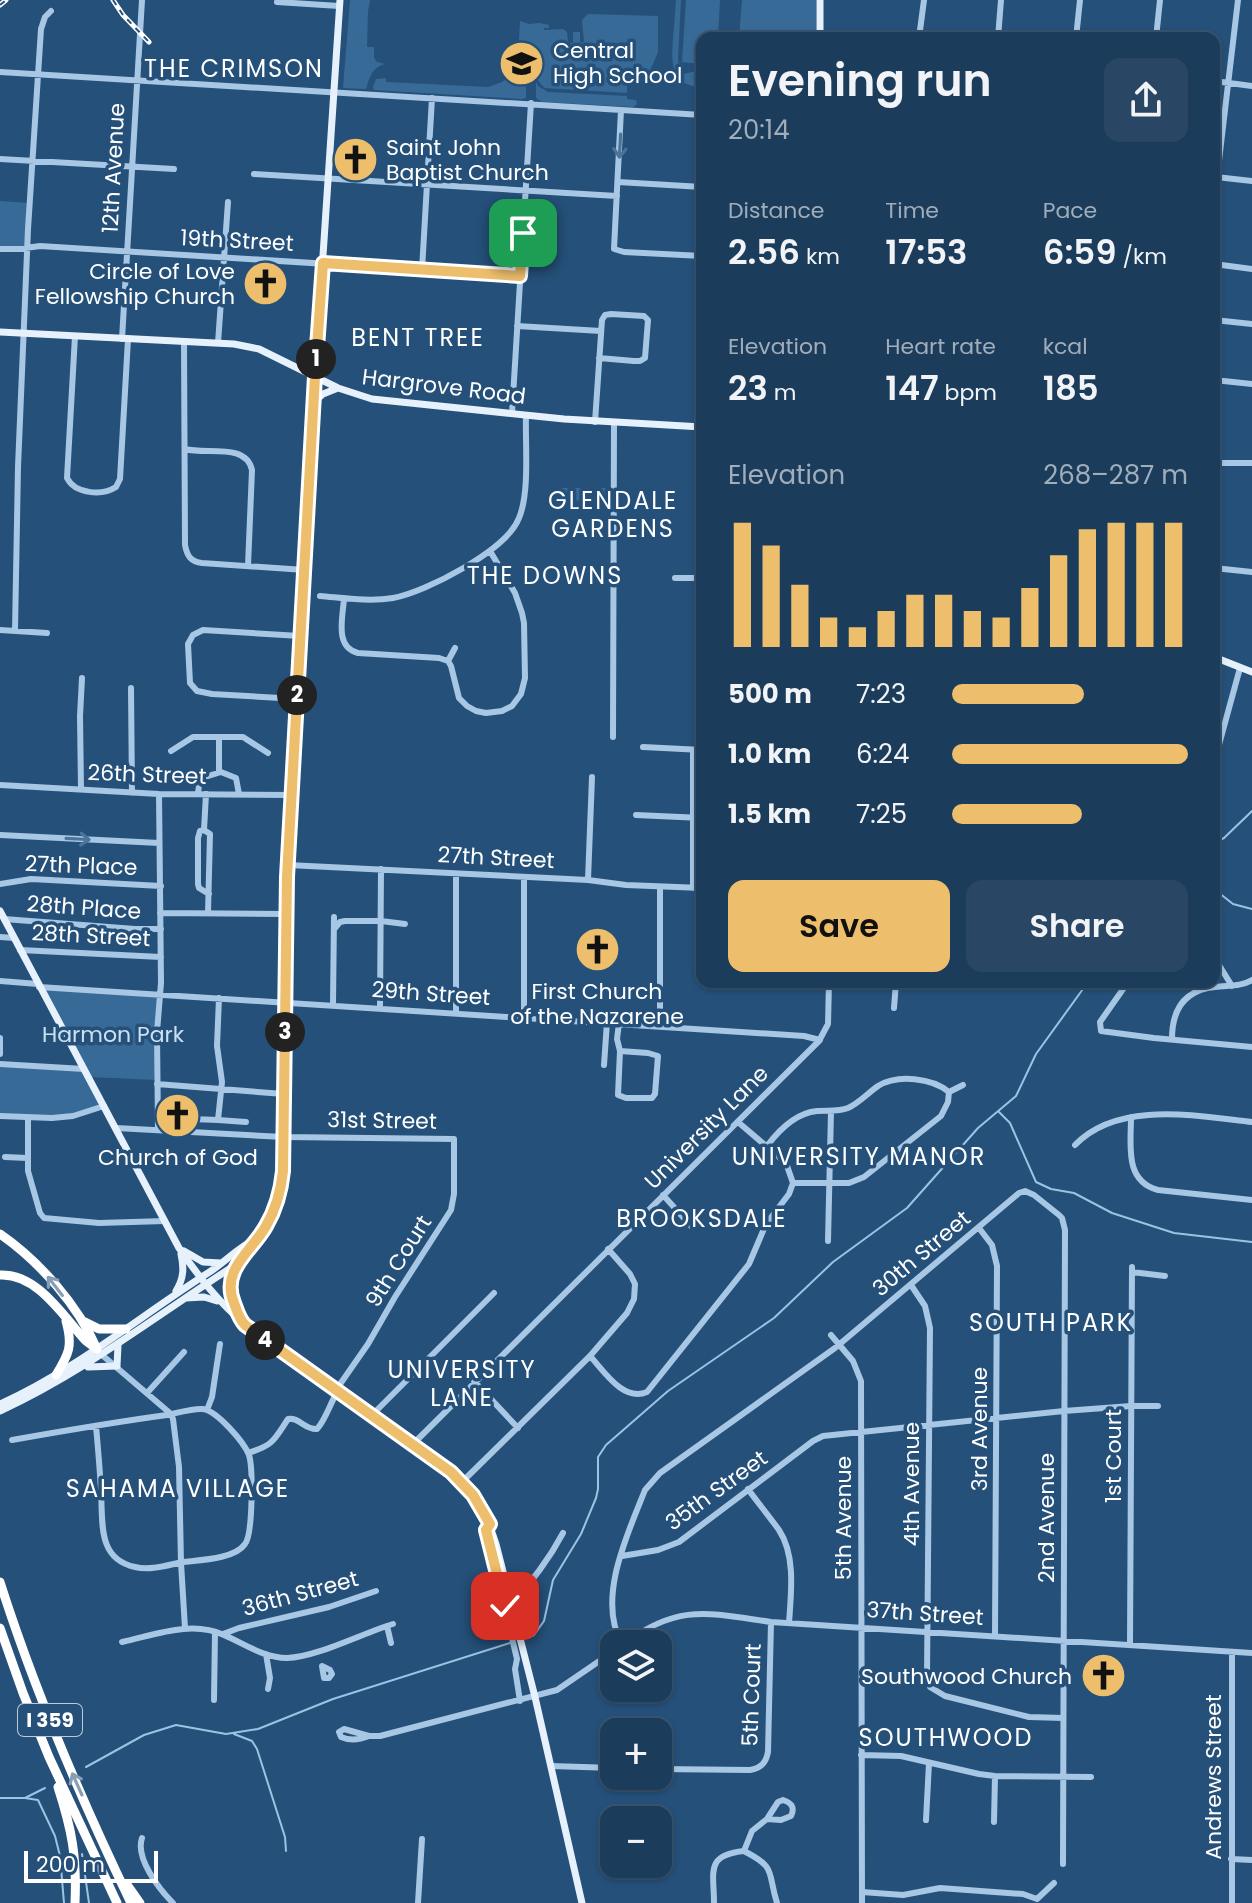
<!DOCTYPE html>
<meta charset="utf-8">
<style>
:root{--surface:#1c3c5b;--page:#294764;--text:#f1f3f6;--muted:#a0adbb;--line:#3a5671;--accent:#edbe6c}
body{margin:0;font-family:Poppins,sans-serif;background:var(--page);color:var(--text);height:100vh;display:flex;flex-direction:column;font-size:30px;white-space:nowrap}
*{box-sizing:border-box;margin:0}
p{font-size:26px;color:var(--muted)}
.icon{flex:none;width:44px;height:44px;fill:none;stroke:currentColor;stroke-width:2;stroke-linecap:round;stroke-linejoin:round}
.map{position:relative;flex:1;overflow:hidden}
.panel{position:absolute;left:696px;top:32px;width:524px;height:956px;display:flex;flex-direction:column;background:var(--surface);border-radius:16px;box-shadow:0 2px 6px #0004,0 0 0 2px var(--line)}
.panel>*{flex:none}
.fabs{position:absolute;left:600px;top:1630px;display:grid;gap:16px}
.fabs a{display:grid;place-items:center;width:72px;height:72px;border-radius:16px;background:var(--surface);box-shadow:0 2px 6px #0004,0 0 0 2px var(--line);font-size:40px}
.scale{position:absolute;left:24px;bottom:20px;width:134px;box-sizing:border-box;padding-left:8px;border:4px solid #fff;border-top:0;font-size:22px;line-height:28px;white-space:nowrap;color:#fff;-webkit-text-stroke:6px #255079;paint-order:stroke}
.pin{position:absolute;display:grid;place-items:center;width:68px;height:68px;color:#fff;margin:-34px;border-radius:16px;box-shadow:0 4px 12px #0006}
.km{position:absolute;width:40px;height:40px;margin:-20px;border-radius:50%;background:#222;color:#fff;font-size:22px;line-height:40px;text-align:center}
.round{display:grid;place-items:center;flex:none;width:84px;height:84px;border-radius:16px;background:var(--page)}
.summary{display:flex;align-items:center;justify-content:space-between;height:136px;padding:0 32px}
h1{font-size:44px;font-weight:600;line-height:60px}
.figures{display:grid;grid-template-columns:repeat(3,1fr);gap:12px;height:136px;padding:8px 32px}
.figures div{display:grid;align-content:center}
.figures b{font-size:34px;font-weight:600}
.figures small{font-size:22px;font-weight:400}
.figures p{font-size:22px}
.chart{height:224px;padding:16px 32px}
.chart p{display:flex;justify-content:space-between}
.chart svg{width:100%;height:144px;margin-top:8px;stroke:var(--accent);stroke-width:6}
.button{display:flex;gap:16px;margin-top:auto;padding:16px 32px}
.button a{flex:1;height:92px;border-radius:16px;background:var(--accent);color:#111;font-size:32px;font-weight:600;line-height:92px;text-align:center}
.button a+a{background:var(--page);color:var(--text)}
ul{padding:0 32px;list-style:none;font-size:26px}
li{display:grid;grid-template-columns:128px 96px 1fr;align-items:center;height:60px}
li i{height:20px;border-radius:10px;background:var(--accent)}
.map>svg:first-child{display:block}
.green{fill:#386a97}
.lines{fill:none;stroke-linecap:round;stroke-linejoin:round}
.stream{stroke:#9cc3e4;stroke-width:2}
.minor{stroke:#a7c7e4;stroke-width:6}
.major{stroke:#e7f1fc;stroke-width:7}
.highway{stroke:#fff;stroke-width:9}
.rail-casing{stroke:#fff;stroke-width:5}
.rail{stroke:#255079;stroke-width:2;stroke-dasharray:6;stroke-linecap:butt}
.oneway{stroke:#4c7499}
.oneway2{stroke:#879fb5}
.route-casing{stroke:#fff;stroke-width:16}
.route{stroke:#edbe6c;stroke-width:10}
.labels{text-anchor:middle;stroke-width:7;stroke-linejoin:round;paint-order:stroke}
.shield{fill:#255079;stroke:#becad7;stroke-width:2}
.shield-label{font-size:20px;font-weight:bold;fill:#fff}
.poi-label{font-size:22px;fill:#fff;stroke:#255079;text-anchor:start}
.street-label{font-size:22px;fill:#fff;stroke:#255079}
.park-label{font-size:22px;fill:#cae0f3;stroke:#255079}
.neighbourhood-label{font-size:24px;letter-spacing:2px;fill:#fff;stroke:#255079}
</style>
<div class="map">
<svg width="1252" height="1903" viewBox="0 0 1252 1903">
<rect width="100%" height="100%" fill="#255079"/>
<path class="green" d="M350,0h20l-2,11 -1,36h7v11l3,4 8,2c-14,4 -15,13 -19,25l-23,-1z
M676,0h5l-3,58 1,9 5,7 12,-3 1,-3h3l2,19c-31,-1 -31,-23 -29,-48 1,-13 2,-26 3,-39z
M686,0h34l-2,38h-16v26l-20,-2z
M742,0h74v38h-77z
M588,14l70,2v36l-9,21 -22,13v7l-82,-5c-13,-11 -7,-21 -27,-30l2,-37 9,3 10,-1 10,2v3h-5v2l19,-1 4,3 2,19v-8h4v-11h7v11l4,-1 -2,-22z
M510,76h13l3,7v15l-4,1 -148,-9 -1,-3 3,-8 10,-1v4l102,5 14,-5z
M536,82l2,4 10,6 79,4v3l9,1 1,4 -4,3 -91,-5 -6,-4z
M0,201l30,2 -3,45 -27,1z
M555,488h51v13l-51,-1z
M39,987l120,7 -2,86 -68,-3 15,29 -31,10h-73v-52l83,5z"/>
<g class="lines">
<path class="stream" d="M1214,843l10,-5 28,-27
M1214,889l19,15 19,5
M999,1112l11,11 26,59 15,7 23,4 38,20 62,20 78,9
M528,1638l6,-3 10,-14 9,-41 28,-46 15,-36 2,-9v-32l8,-12 62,-54 106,-73 59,-56 74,-54 71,-80 38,-32 20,-42 52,-72
M234,1734l18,7 5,8 28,88 1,14
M86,1767l58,-32 32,-10 50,9 32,-5 75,-30 177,-56
M0,1798h25l20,-10
M25,1798l13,2 17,36 5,20 4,47
M82,1854l7,49"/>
<path class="minor" d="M277,2l62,4
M820,35l32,3
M919,38l5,-38
M998,38l3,-38
M1076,38l4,-38
M1156,38l4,-38
M0,72l702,43
M1214,81l38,5
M621,110l-7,139 10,3 78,4
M0,159l174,10
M254,174l363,22
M1216,177l36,4
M618,182l84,5
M1214,203l24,-203
M0,249h18l22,-3 480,30
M1214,264l38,5
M422,270l10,-172
M1214,320l38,4
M517,326l84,5
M75,336l-8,142c8,16 35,18 49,9l4,-8 8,-140
M122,339l20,-339
M184,342l1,203c2,11 6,17 17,18l103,7
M218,343l10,-141
M1214,380l38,4
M512,413l19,-310
M595,422l7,-102 3,-5 6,-1 33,2 4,4 -3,38 -5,3h-6l-35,-3
M185,449c21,6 61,-7 67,21l-4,96
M1214,463h38
M1214,568l38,4
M675,578h27
M320,596c24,2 49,6 73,2 33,-6 114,-48 126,-80 11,-26 6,-74 7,-103
M344,598c-1,19 -10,49 14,55l81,5 9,3 3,5 8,32 8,8 9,5 10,2 16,-2 10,-5 9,-12 4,-16 -1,-55 -2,-10 -7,-20 -25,-42
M0,630l47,3
M15,631l3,-164 10,-238 13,-200 4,-12 6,-6
M448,661l7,-13
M131,688l1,105
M297,699l-85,-5 -15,-3 -7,-8 -2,-39 5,-9 10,-5 97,6
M613,737l1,-314
M643,747l59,3
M693,750v138
M171,751l22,-14h50l25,16
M1214,763l26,-95
M219,772v-35
M0,785l159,9 133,1
M81,789l-1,-73 2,-38
M198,794l1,-9 6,-8 16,-5 15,6 3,16
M206,794l-2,36 6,4 -2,79
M636,815l66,3
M204,830l-4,1 -2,7v46l1,4 10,6
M0,835l159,8
M288,865l300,15 38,5 76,3
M524,877v140
M588,880l4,-103
M0,884l31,-5 130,7
M160,913l126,1
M4,919l131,10h26
M335,928l5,-6 5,-1h36l24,3
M0,937l14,1
M20,950l141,7
M1214,957l18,29
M0,981l38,3
M39,987l765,49 16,4
M726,987v-5
M333,1004l1,-87
M380,1008l1,-139
M894,1008l2,-26
M456,1013v-139
M619,1023l-2,16 3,12
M660,1026v-139
M1101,1031l53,7 98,9
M1101,1031l-1,-9 28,-40
M0,1038v16
M1172,1039c0,-29 12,-49 43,-52 13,-2 25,0 37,-7
M620,1051l28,2 10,3 -3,38 -3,4h-26l-8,-3z
M0,1064l84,5
M604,1065l3,-43
M157,1084l127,10
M949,1092l14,-7
M0,1116l52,2 21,-2 31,-10
M1131,1117c0,28 -7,64 27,73l94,10
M28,1118v53l12,42 4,5 55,5 66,-2
M191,1119l27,1 4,-38 -5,-36 2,-48
M218,1120l28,2
M738,1122l48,41 7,20
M116,1128l168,9 170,2v55l-3,16 -56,87 -27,47 -32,46
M158,1130l-1,-98 4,-49 -2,-189
M1075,1145c43,-45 122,-29 177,-23
M767,1146c12,-16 28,-33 50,-35 10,-1 21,1 31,-3 11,-5 20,-15 30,-22 20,-12 54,-8 71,6l-1,10 -7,14 -77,61 -15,6h-56
M5,1157l22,1
M663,1195l28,31
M979,1228l13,17 5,21 -2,369
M828,1241l3,-130
M1132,1272l33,4
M911,1285l14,21 5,22 -3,349 3,10 15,9 84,21 34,1
M831,1335l22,26 8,20 1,522
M102,1355l69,59 2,5 6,48 2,96 4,65
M590,1356c14,15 33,46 57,36l102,-128 17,-40 23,-30 4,-11
M474,1381l44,47
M147,1393l37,-41
M207,1410l5,-13 8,-53
M372,1415l122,-122
M12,1440c51,-9 103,-18 155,-25 11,-2 25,-7 36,-6 14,2 41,33 46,46 4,13 4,79 -4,89 -10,15 -45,16 -62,18 -15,3 -33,9 -48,5 -38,-8 -32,-45 -34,-75 -1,-22 -3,-44 -5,-66
M414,1443l405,-402 9,-17 1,-42
M248,1453c26,-8 26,-13 40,-34 11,-2 17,11 29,10 9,-10 13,-26 21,-38
M462,1482l128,-126 37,-43 7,-14 1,-15 -5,-10 -22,-25
M748,1489c10,14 21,27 31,41 17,26 12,63 10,93
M490,1524l-4,6 31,129 -2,10 5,32
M622,1556l36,-6 21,-8 134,-101 10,-5 241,-25 67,-5h27
M510,1598c18,-6 44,-48 53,-65
M387,1626l4,17
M223,1634l16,-6 90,-21 47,-16
M122,1642c33,-7 69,-22 102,-7 21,9 40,23 63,23 30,-1 76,-25 106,-34
M622,1644c-26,-45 6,-111 23,-154l15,-17 175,-125 184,-155 6,-2 9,4 25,20 3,3 3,12 -2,634
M624,1644c54,-41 85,-31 147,-22l481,31
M1130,1644l2,-377
M1232,1652v251
M266,1654l4,24 -2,11
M322,1666l8,4 2,4 -3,4h-5z
M214,1700l1,-68
M344,1729l25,7c-10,4 -19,5 -28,1l-2,-5z
M369,1736h11l177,-46 57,-39
M861,1755l40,1 78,18 16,2 96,1
M551,1766l63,2
M658,1769l92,1c11,-2 16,-7 18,-18l3,-130
M783,1800c9,3 12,8 8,16l-10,4 -14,-1 11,-17z
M926,1820l3,-57
M994,1822l1,-46
M142,1838c-7,20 17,51 31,65
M744,1851c33,17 23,20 33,52
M1231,1859l21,1
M862,1892l41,3 37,-7 83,6 14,5
M1037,1899l17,-16
M418,1903l4,-64
M714,1903c0,-31 -9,-48 30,-52l8,-20 15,-12"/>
<path class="major" d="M820,0v38
M0,332l234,12 25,5 79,39 34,11 192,20 138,8
M314,402l9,-8 15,-6
M1214,657l38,15
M0,911l179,337c20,29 40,55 68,78 45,38 97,69 145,103 24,17 53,33 73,56 15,17 24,37 31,59l39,153 47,206
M184,1251l19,11 18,1
M236,1266c-10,20 -4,34 4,53
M176,1291c8,-13 8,-23 5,-37
M186,1298l18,-1 13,4
M88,1367l29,-1 1,-21
M0,1404c77,-35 140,-88 211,-133 15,-10 29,-25 45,-32
M0,1411c85,-39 158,-97 237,-147 39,-45 45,-68 47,-127l3,-260 28,-501 25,-376"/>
<path class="highway" d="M0,1234c39,27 78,71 97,115
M0,1275c37,-2 63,41 86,66l8,6
M83,1321l16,8h27
M56,1375c13,-21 17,-29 10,-54
M0,1582c35,110 81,217 131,321
M0,1628l23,65 26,64 68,146
M58,1787c14,43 19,70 17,116
M128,1886l12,17"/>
<defs>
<path id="rail" d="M113,0l10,15 26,27
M0,5l6,-5"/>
</defs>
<use href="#rail" class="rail-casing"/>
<use href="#rail" class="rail"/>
</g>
<defs><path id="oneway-shaft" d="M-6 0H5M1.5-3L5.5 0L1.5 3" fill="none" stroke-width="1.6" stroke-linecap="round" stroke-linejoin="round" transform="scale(2)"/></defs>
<g class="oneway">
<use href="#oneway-shaft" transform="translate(620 146) rotate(93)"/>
<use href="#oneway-shaft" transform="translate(78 839) rotate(3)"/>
</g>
<g class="oneway2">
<use href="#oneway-shaft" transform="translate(55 1286) rotate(-128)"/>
<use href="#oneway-shaft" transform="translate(77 1784) rotate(-114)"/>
</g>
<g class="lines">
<defs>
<path id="route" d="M505,1606l-19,-76 4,-6 -17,-29 -22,-23 -206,-147c-6,-6 -8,-14 -11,-22 -14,-33 18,-52 32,-77 10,-17 15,-35 17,-55l4,-294 28,-501 8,-113 197,13 3,-43"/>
</defs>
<use href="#route" class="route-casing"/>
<use href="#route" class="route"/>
</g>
<defs>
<symbol id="school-disc" viewBox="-11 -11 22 22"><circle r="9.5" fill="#edbe6c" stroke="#255079"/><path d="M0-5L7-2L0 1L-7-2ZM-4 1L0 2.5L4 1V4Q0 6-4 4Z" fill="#111"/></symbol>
<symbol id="church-disc" viewBox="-11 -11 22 22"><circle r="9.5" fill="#edbe6c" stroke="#255079"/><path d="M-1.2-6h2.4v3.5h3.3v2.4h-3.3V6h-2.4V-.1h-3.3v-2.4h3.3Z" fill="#111"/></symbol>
</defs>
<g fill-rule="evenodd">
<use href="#school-disc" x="496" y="38" width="51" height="51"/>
<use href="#church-disc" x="330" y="134" width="51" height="51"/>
<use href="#church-disc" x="240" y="258" width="51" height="51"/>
<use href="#church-disc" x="572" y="924" width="51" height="51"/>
<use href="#church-disc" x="152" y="1090" width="51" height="51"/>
<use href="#church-disc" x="1078" y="1650" width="51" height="51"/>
</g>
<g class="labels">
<rect class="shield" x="18" y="1704" width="64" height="32" rx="6"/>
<g class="shield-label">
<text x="50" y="1727">I 359</text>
</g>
<g class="poi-label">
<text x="553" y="58">Central<tspan x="553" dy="25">High School</tspan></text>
<text x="386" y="155">Saint John<tspan x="386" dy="25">Baptist Church</tspan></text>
<text x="235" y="279" text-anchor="end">Circle of Love<tspan x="235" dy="25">Fellowship Church</tspan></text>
<text x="597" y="999" text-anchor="middle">First Church<tspan x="597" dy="25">of the Nazarene</tspan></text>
<text x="178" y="1165" text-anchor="middle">Church of God</text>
<text x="1072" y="1684" text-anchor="end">Southwood Church</text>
</g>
<g class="street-label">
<text transform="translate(113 168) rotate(-87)" y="8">12th Avenue</text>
<text transform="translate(237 240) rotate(3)" y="8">19th Street</text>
<text transform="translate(444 386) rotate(7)" y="8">Hargrove Road</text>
<text transform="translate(147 774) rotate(2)" y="8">26th Street</text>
<text transform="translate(496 857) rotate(3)" y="8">27th Street</text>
<text transform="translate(81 865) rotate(2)" y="8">27th Place</text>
<text transform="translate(84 907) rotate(4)" y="8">28th Place</text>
<text transform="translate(91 935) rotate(3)" y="8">28th Street</text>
<text transform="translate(431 993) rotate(4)" y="8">29th Street</text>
<text transform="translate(382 1120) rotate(1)" y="8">31st Street</text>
<text transform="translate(706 1127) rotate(-45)" y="8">University Lane</text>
<text transform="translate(921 1253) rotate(-40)" y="8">30th Street</text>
<text transform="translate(398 1261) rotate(-58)" y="8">9th Court</text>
<text transform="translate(979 1429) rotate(-90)" y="8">3rd Avenue</text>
<text transform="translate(1113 1456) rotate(-90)" y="8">1st Court</text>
<text transform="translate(911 1484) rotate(-90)" y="8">4th Avenue</text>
<text transform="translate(716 1490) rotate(-36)" y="8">35th Street</text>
<text transform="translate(843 1518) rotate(-90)" y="8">5th Avenue</text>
<text transform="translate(1046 1518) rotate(-90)" y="8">2nd Avenue</text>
<text transform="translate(300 1593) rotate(-15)" y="8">36th Street</text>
<text transform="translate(925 1613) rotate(4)" y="8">37th Street</text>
<text transform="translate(751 1695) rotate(-88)" y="8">5th Court</text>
<text transform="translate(1213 1777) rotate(-90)" y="8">Andrews Street</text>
</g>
<g class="park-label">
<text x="113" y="1042">Harmon Park</text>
</g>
<g class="neighbourhood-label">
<text x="234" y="77">THE CRIMSON</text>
<text x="418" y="346">BENT TREE</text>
<text x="613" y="509">GLENDALE<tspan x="613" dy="28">GARDENS</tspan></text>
<text x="545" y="584">THE DOWNS</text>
<text x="859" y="1165">UNIVERSITY MANOR</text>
<text x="702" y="1227">BROOKSDALE</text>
<text x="1051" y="1331">SOUTH PARK</text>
<text x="462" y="1378">UNIVERSITY<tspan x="462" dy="28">LANE</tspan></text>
<text x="178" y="1497">SAHAMA VILLAGE</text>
<text x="946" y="1746">SOUTHWOOD</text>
</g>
</g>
</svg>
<div class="fabs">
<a><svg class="icon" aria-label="layers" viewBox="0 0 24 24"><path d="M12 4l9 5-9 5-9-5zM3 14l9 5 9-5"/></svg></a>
<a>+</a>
<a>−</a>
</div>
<div class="scale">200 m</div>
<div class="pin" style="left:523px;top:233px;background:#1e9e55"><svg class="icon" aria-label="arrive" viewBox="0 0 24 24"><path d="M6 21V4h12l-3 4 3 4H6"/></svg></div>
<div class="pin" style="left:505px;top:1606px;background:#d93025"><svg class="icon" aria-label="check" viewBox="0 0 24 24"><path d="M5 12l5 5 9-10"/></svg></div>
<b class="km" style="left:316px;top:359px">1</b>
<b class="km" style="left:297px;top:695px">2</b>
<b class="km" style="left:285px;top:1032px">3</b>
<b class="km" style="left:265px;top:1340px">4</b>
<section class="panel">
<div class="summary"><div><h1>Evening run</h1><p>20:14</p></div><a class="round"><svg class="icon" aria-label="share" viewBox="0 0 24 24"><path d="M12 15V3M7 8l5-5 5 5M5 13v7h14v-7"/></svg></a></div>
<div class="figures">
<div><p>Distance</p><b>2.56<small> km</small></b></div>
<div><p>Time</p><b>17:53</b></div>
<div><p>Pace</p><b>6:59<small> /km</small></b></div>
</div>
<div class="figures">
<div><p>Elevation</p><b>23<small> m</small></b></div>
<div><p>Heart rate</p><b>147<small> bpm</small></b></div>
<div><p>kcal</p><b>185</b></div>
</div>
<div class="chart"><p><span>Elevation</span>268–287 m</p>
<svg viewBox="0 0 160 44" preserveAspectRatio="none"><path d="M5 44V6M15 44V13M25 44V25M35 44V35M45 44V38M55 44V33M65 44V28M75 44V28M85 44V33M95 44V35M105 44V26M115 44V16M125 44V8M135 44V6M145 44V6M155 44V6"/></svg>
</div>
<ul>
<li><b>500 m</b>7:23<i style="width:56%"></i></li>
<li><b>1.0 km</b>6:24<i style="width:100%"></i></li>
<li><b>1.5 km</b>7:25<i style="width:55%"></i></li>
</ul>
<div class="button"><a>Save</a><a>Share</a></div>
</section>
</div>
